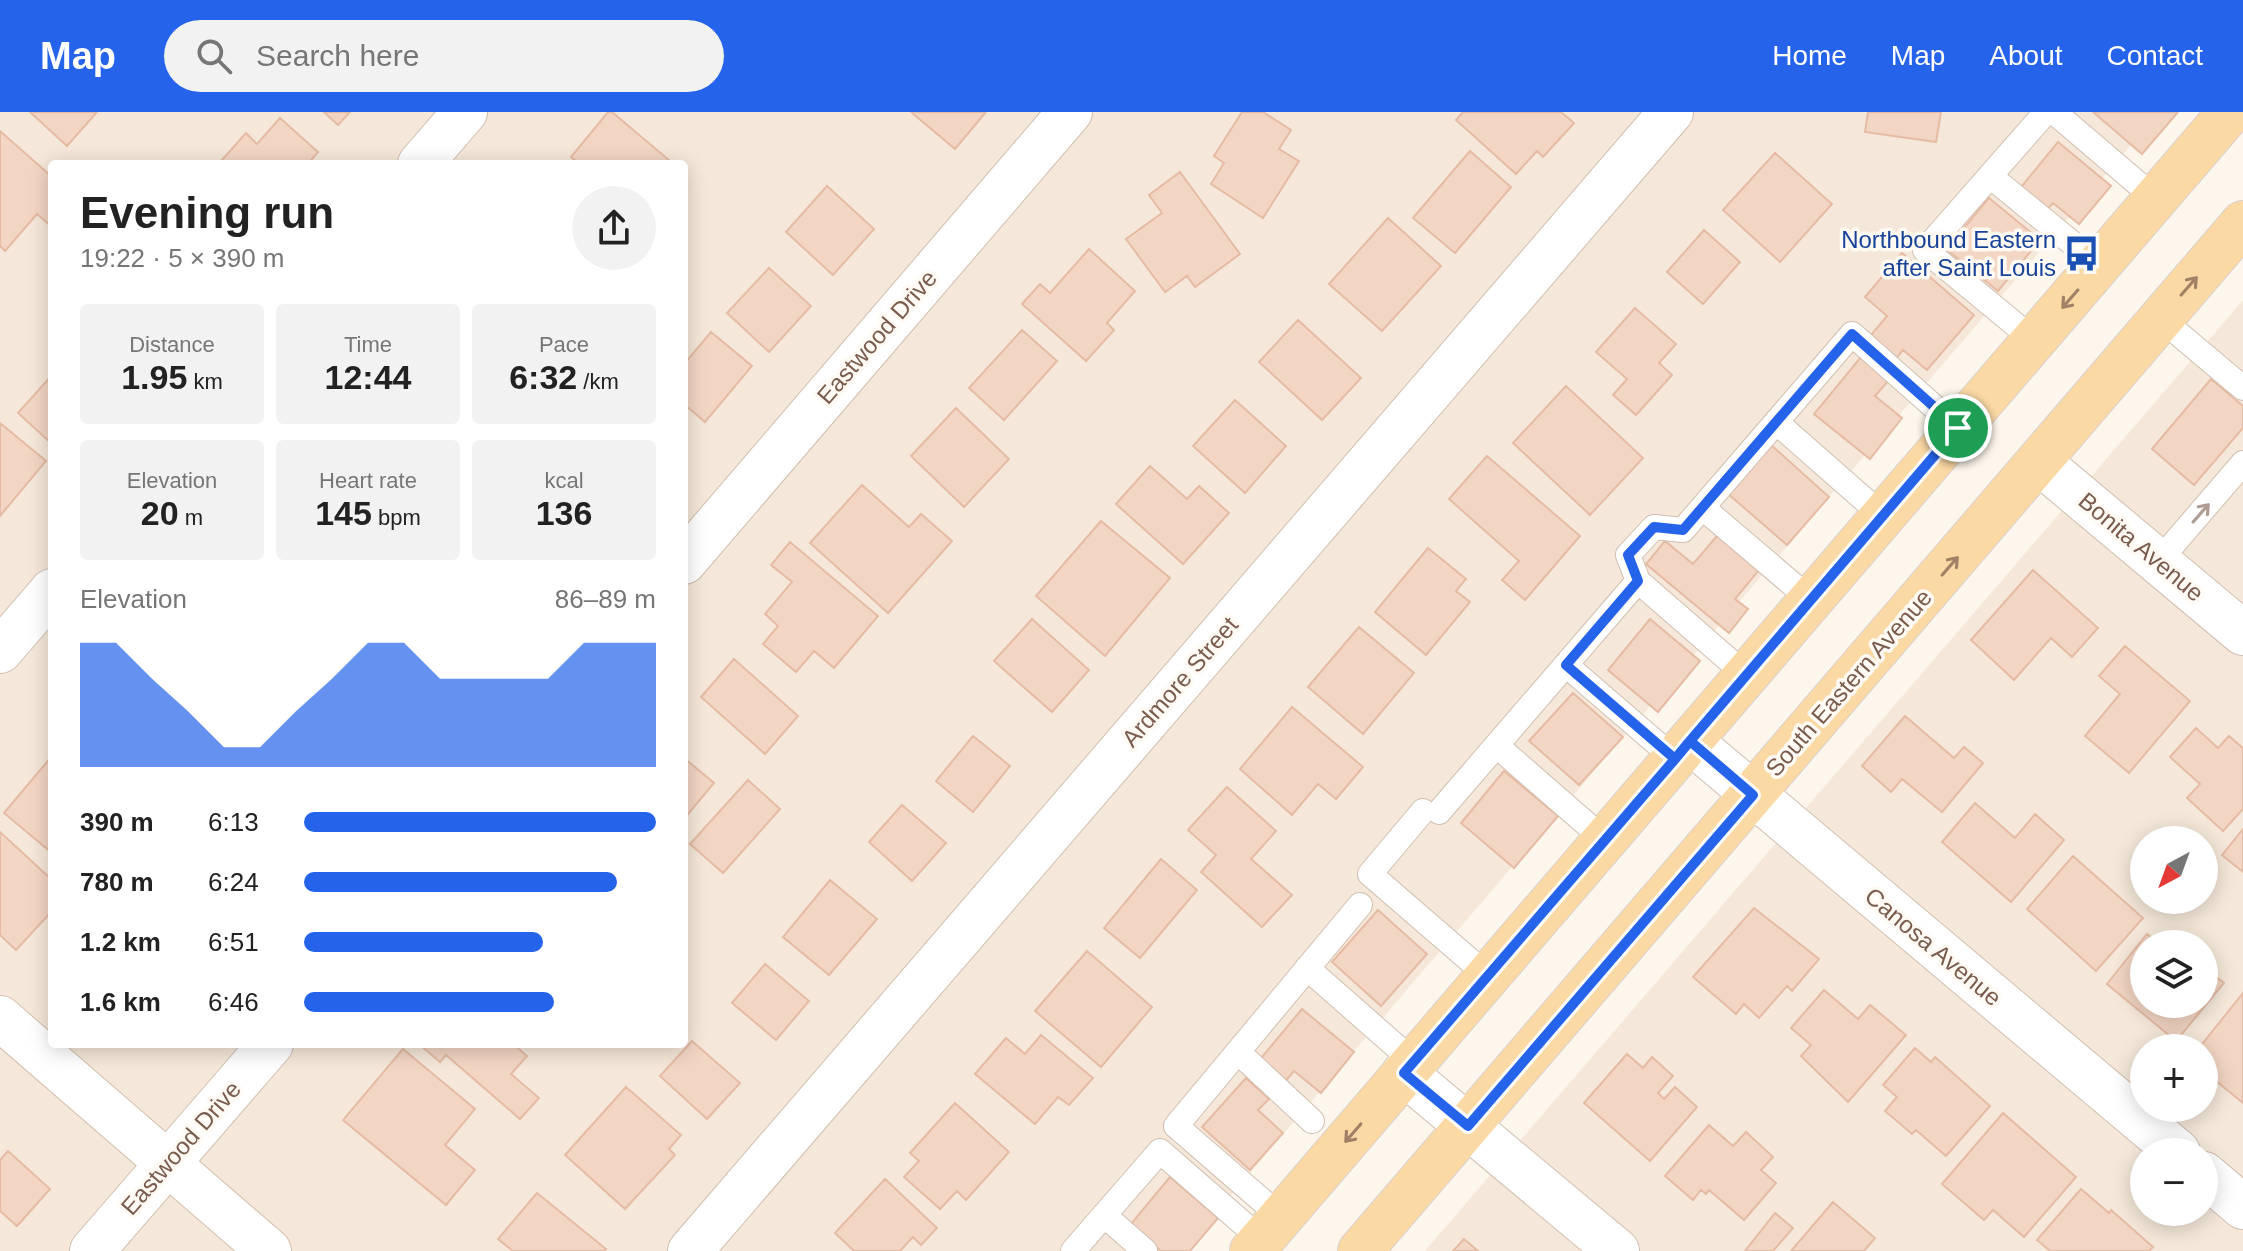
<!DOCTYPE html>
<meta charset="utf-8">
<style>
:root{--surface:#fff;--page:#f2f2f2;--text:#222;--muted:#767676;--accent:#2563eb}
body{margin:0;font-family:Helvetica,sans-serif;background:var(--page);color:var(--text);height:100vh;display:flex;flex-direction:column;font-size:30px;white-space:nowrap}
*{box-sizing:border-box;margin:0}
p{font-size:26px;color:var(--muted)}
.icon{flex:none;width:44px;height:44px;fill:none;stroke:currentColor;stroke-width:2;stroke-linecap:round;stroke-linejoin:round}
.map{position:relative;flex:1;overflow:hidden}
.sheet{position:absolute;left:48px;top:48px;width:640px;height:888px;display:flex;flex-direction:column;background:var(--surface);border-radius:8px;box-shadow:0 4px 20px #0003}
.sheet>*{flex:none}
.needle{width:52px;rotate:221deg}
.controls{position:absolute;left:2130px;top:714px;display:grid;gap:16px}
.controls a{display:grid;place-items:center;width:88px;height:88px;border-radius:50%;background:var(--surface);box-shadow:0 4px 20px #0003;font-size:40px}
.pin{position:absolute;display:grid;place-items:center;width:68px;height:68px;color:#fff;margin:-34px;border:4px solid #fff;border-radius:50%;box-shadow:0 2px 8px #0007}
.round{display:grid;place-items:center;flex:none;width:84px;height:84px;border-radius:42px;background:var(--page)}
.summary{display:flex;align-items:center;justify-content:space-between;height:136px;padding:0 32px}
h1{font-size:44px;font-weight:600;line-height:60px}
.stats{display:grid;grid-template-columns:repeat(3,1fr);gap:12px;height:136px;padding:8px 32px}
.stats div{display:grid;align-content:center;border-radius:8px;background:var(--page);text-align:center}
.stats b{font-size:34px;font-weight:600}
.stats small{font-size:22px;font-weight:400}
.stats p{font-size:22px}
.chart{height:224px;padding:16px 32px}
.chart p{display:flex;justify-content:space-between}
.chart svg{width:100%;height:144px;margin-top:8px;fill:var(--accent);opacity:.7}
ul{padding:0 32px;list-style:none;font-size:26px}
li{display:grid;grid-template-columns:128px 96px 1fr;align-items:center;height:60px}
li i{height:20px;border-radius:10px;background:var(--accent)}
header{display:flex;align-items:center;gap:48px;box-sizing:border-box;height:112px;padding:0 40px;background:var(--accent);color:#fff}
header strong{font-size:38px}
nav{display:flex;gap:44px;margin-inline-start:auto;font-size:28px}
.search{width:560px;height:72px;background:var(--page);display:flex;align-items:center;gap:20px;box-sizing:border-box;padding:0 28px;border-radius:44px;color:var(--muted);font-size:30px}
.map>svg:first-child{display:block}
.residential{fill:#f5e8da;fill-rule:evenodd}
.building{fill:#f3d5c3;stroke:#e6bba3;stroke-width:2}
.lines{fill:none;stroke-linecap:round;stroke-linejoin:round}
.lane-casing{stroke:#d1beb0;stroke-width:26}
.street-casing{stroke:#d1beb0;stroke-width:46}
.secondary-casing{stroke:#d6c0b0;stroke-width:46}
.primary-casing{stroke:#dad1cd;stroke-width:46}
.lane{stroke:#fff;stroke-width:24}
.street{stroke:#fff;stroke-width:44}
.secondary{stroke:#fff;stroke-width:44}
.primary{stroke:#fbd9a5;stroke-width:44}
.oneway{stroke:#a18267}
.oneway2{stroke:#af9d94}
.route-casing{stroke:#fff;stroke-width:16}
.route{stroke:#2563eb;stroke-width:10}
.labels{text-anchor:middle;stroke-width:7;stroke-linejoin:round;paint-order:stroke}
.transit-label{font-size:24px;fill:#164399;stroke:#fffaf3;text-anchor:end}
.street-label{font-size:24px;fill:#7a5c4d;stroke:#fffaf3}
</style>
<header>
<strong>Map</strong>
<div class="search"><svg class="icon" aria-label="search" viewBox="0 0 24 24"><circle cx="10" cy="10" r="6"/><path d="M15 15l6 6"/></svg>Search here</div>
<nav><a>Home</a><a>Map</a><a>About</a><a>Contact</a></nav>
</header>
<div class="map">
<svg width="2243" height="1139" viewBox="0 0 2243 1139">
<rect width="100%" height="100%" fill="#fdf6ec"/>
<path class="residential" d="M0,0h2159l-976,1139h-1183zM52,52h632v880h-632z
M2243,188v951h-818zM2144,728h60v60h-60zM2144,832h60v60h-60zM2144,936h60v60h-60zM2144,1040h60v60h-60z"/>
<path class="building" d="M30,0h67l-30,34z
M324,0h26l-12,13z
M608,0h4l58,49 -3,3h-88l-8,-7z
M911,0h75l-31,37z
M1242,0h21l28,18 -12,19 20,12 -36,57 -52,-34 13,-21 -10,-7z
M1463,0h98l13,11 -31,34 -6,-6 -21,23 -60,-54z
M1868,0h73l-5,30 -71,-10z
M2093,0h85l-36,42z
M280,6l38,34 -10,12h-81l-5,-4 24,-27 11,11z
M0,19l52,46v50l-15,-13 -32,37 -5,-5z
M2058,30l53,44 -32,38 -26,-21 -10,11 -26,-22z
M1470,39l41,36 -56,66 -42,-35z
M1775,41l57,51 -52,58 -57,-52z
M1180,60l60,82 -45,33 -8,-11 -22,16 -39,-53 36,-26 -13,-18z
M827,74l47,43 -41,46 -47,-43z
M1989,86l51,42 -42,51 -52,-42z
M1388,106l53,48 -59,65 -53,-47z
M1704,118l36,32 -37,42 -36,-32z
M1089,137l46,42 -28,32 7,7 -28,31 -64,-57 18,-20 10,9z
M1902,141l72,62 -47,55 -24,-20 -11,14 -27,-22 22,-26 -22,-19z
M769,156l42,38 -42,46 -42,-39z
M1635,196l41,36 -17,19 13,12 -36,40 -23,-20 14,-16 -31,-27z
M1298,208l63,58 -39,42 -63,-58z
M1022,218l35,31 -53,59 -35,-32z
M711,220l41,34 -47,56 -21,-18v-40z
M1861,245l28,23 -14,16 27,22 -32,41 -56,-45z
M52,263v69l-34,-31z
M2211,267l32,27v22l-49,57 -42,-36z
M1566,274l77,72 -53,57 -77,-72z
M1235,288l51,46 -41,47 -52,-47z
M956,296l53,51 -45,48 -53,-51z
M0,311l46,38 -46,55z
M1770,332l59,53 -42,48 -60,-52z
M1487,344l93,80 -55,64 -23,-20 17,-19 -70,-62z
M1150,354l37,33 12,-13 30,27 -46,51 -67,-60z
M862,373l47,42 12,-13 31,27 -64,72 -78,-70z
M1101,409l69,57 -65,78 -69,-60z
M1717,424l42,34 -24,29 13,10 -19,24 -83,-69 19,-23 28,23z
M790,430l88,74 -44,52 -20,-17 -18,21 -33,-28 15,-18 -13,-12 27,-32 -21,-17z
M1428,436l38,31 -10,12 14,11 -44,53 -51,-43z
M2033,458l65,58 -26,29 -21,-19 -37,42 -43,-40z
M1032,507l57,51 -37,42 -58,-51z
M1650,507l50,42 -42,51 -50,-42z
M1359,515l55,46 -51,61 -55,-47z
M2125,534l65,55 -61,72 -44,-37 35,-42 -21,-18z
M734,547l64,57 -33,38 -64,-57z
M1573,581l50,44 -44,48 -50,-44z
M1292,595l71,60 -27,32 -18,-15 -26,31 -52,-46z
M1905,604l49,42 10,-11 19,16 -41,49 -40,-33 -11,13 -29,-26z
M2196,616l22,20 11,-12 14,12v61l-20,22 -36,-33 13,-14 -30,-27z
M973,624l37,30 -37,46 -37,-31z
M52,644v97l-48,-40z
M684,646l30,25 -30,36z
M1504,659l54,45 -44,52 -53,-45z
M748,668l32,29 -57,64 -33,-29z
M1227,675l49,44 -25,28 41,36 -30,32 -61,-55 15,-17 -28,-25z
M1975,691l40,35 20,-24 29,26 -53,62 -69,-60z
M902,693l44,38 -34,38 -43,-39z
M2243,717v43l-21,-17z
M0,720l52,48v31l-36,39 -16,-15z
M2073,744l70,62 -47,53 -69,-62z
M1161,747l36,31 -57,68 -36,-30z
M830,768l47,39 -48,56 -46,-38z
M1754,796l65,51 -27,32 -5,-5 -28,32 -15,-14 -8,10 -43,-37z
M1378,798l49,44 -46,52 -49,-44z
M2147,822l13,10h-16v60h60v-37l20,16 -48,58 -69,-57z
M1087,839l65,56 -51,60 -66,-56z
M765,852l44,37 -33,39 -44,-37z
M1824,878l34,29 12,-14 36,30 -58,67 -47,-46 10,-11 -20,-17z
M2243,881v110l-39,-32v-23h-5z
M1302,897l52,43 -33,41 -27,-22 -11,13 -26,-21z
M1041,923l52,43 -24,27 -11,-8 -23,27 -60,-50 31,-36 19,16z
M692,929l48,42 -33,36 -47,-43z
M419,932h94l14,12 -16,18 28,24 -19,21 -74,-64 -6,7z
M1915,936l16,14 4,-5 55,49 -44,50 -30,-26 -4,4 -27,-23 12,-14 -14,-12z
M403,937l72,60 -30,36 30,25 -29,35 -103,-85z
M1627,942l16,14 9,-11 21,19 -15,17 6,6 11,-12 22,20 -47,54 -66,-58z
M1246,966l23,21 -11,11 25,23 -33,37 -48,-43z
M626,975l55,48 -12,14 6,6 -50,54 -60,-54z
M955,991l54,49 -43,48 -9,-9 -17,18 -36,-32 15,-16 -9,-8z
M2003,1001l73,64 -52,60 -31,-27 -9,10 -42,-36z
M1709,1013l24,21 13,-14 27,25 -12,13 15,13 -32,37 -35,-30 -3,4 -5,-4 -8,10 -28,-24z
M8,1039l42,38 -33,37 -17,-15v-51z
M1170,1065l48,41 -28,33h-29l-31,-26z
M885,1067l52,49 -16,17 -8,-8 -13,14h-46l-19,-18z
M2081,1077l28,24 2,-3 42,37 -4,4h-99l-13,-11z
M537,1081l69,56 -2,2h-91l-15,-12z
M1833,1090l42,36 -11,13h-73z
M1775,1101l18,15 -20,23h-28z
M1464,1127l14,12h-25z"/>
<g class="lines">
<defs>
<path id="lane" d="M2054,0l102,87
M1990,64l109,89
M2161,207l82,69
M2034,228l-109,-90 121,-138
M1776,310l107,94
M1703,396l108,92
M2158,450l85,-99
M1638,469l108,94
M1566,553l109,94
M1497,634l108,94
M1423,699l-53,63 118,102
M1439,700l199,-231 -10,-26 26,-28 29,3 169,-196 106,94
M1307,856l107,94
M1238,940l74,69
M1104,1103l41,36
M1281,1105l-105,-91 184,-221
M1073,1139l87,-100 102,89"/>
<path id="street" d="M420,52l45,-52
M2039,350l204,171
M684,450l386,-450
M0,539l52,-60
M1690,629l488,411
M1404,961l213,178
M2204,1062l39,33
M92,1139l179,-207
M690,1139l981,-1139"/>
<path id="secondary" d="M0,906l269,233"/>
<path id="primary" d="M1252,1139l978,-1139
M1360,1139l883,-1028"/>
</defs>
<use href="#lane" class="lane-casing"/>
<use href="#street" class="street-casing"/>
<use href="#secondary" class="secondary-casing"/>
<use href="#primary" class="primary-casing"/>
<use href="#lane" class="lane"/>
<use href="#street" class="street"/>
<use href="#secondary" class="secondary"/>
<use href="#primary" class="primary"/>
</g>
<defs><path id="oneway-shaft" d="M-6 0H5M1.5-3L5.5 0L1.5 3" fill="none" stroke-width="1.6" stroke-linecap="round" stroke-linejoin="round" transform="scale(2)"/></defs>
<g class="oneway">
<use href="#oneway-shaft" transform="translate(2189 174) rotate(-49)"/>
<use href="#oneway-shaft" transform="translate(2070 187) rotate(131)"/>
<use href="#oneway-shaft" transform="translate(1950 454) rotate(-49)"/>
<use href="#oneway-shaft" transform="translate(1353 1021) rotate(131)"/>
</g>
<use class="oneway2" href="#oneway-shaft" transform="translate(2201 401) rotate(-49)"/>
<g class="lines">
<defs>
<path id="route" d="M1958,316l-268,313 -15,18 -271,314 64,53 285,-331 -63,-54 -15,18 -109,-94 72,-84 -10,-26 26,-28 29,3 169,-196 106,94"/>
</defs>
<use href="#route" class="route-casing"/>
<use href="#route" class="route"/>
</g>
<defs>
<symbol id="bus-bare" viewBox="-9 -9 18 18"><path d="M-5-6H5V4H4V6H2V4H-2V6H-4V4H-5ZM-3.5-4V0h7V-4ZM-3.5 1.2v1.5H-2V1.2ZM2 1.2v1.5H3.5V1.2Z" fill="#1a4fb4" stroke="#fffaf3" stroke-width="2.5" paint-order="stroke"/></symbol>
</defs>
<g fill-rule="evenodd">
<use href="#bus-bare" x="2056" y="116" width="51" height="51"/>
</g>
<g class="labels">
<g class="transit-label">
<text x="2056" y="136">Northbound Eastern<tspan x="2056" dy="28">after Saint Louis</tspan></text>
</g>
<g class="street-label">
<text transform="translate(877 225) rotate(-49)" y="8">Eastwood Drive</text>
<text transform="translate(2141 435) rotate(40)" y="8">Bonita Avenue</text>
<text transform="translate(1180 570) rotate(-49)" y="8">Ardmore Street</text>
<text transform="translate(1849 571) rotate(-49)" y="8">South Eastern Avenue</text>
<text transform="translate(1933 835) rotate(40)" y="8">Canosa Avenue</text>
<text transform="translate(181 1036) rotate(-49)" y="8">Eastwood Drive</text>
</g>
</g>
</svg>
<div class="controls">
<a><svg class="needle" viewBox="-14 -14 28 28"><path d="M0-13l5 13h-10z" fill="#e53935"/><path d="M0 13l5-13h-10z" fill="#767676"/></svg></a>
<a><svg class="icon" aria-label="layers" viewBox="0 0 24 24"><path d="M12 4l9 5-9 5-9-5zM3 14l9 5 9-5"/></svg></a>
<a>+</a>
<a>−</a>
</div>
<div class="pin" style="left:1958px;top:316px;background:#1e9e55"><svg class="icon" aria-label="arrive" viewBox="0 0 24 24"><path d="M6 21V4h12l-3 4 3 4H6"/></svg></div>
<section class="sheet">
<div class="summary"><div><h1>Evening run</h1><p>19:22 · 5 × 390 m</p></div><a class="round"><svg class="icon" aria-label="share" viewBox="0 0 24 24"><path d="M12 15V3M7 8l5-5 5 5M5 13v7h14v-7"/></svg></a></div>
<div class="stats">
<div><p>Distance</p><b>1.95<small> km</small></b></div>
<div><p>Time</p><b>12:44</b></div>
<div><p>Pace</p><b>6:32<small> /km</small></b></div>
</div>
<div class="stats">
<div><p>Elevation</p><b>20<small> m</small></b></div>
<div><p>Heart rate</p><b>145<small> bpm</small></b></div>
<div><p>kcal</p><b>136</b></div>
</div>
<div class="chart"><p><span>Elevation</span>86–89 m</p>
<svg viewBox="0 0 160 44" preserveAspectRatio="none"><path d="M0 44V6L10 6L20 17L30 27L40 38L50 38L60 27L70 17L80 6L90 6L100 17L110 17L120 17L130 17L140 6L150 6L160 6V44z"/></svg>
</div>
<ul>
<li><b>390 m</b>6:13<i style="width:100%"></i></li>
<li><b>780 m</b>6:24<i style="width:89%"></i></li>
<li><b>1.2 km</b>6:51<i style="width:68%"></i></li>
<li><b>1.6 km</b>6:46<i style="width:71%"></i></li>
</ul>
</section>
</div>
